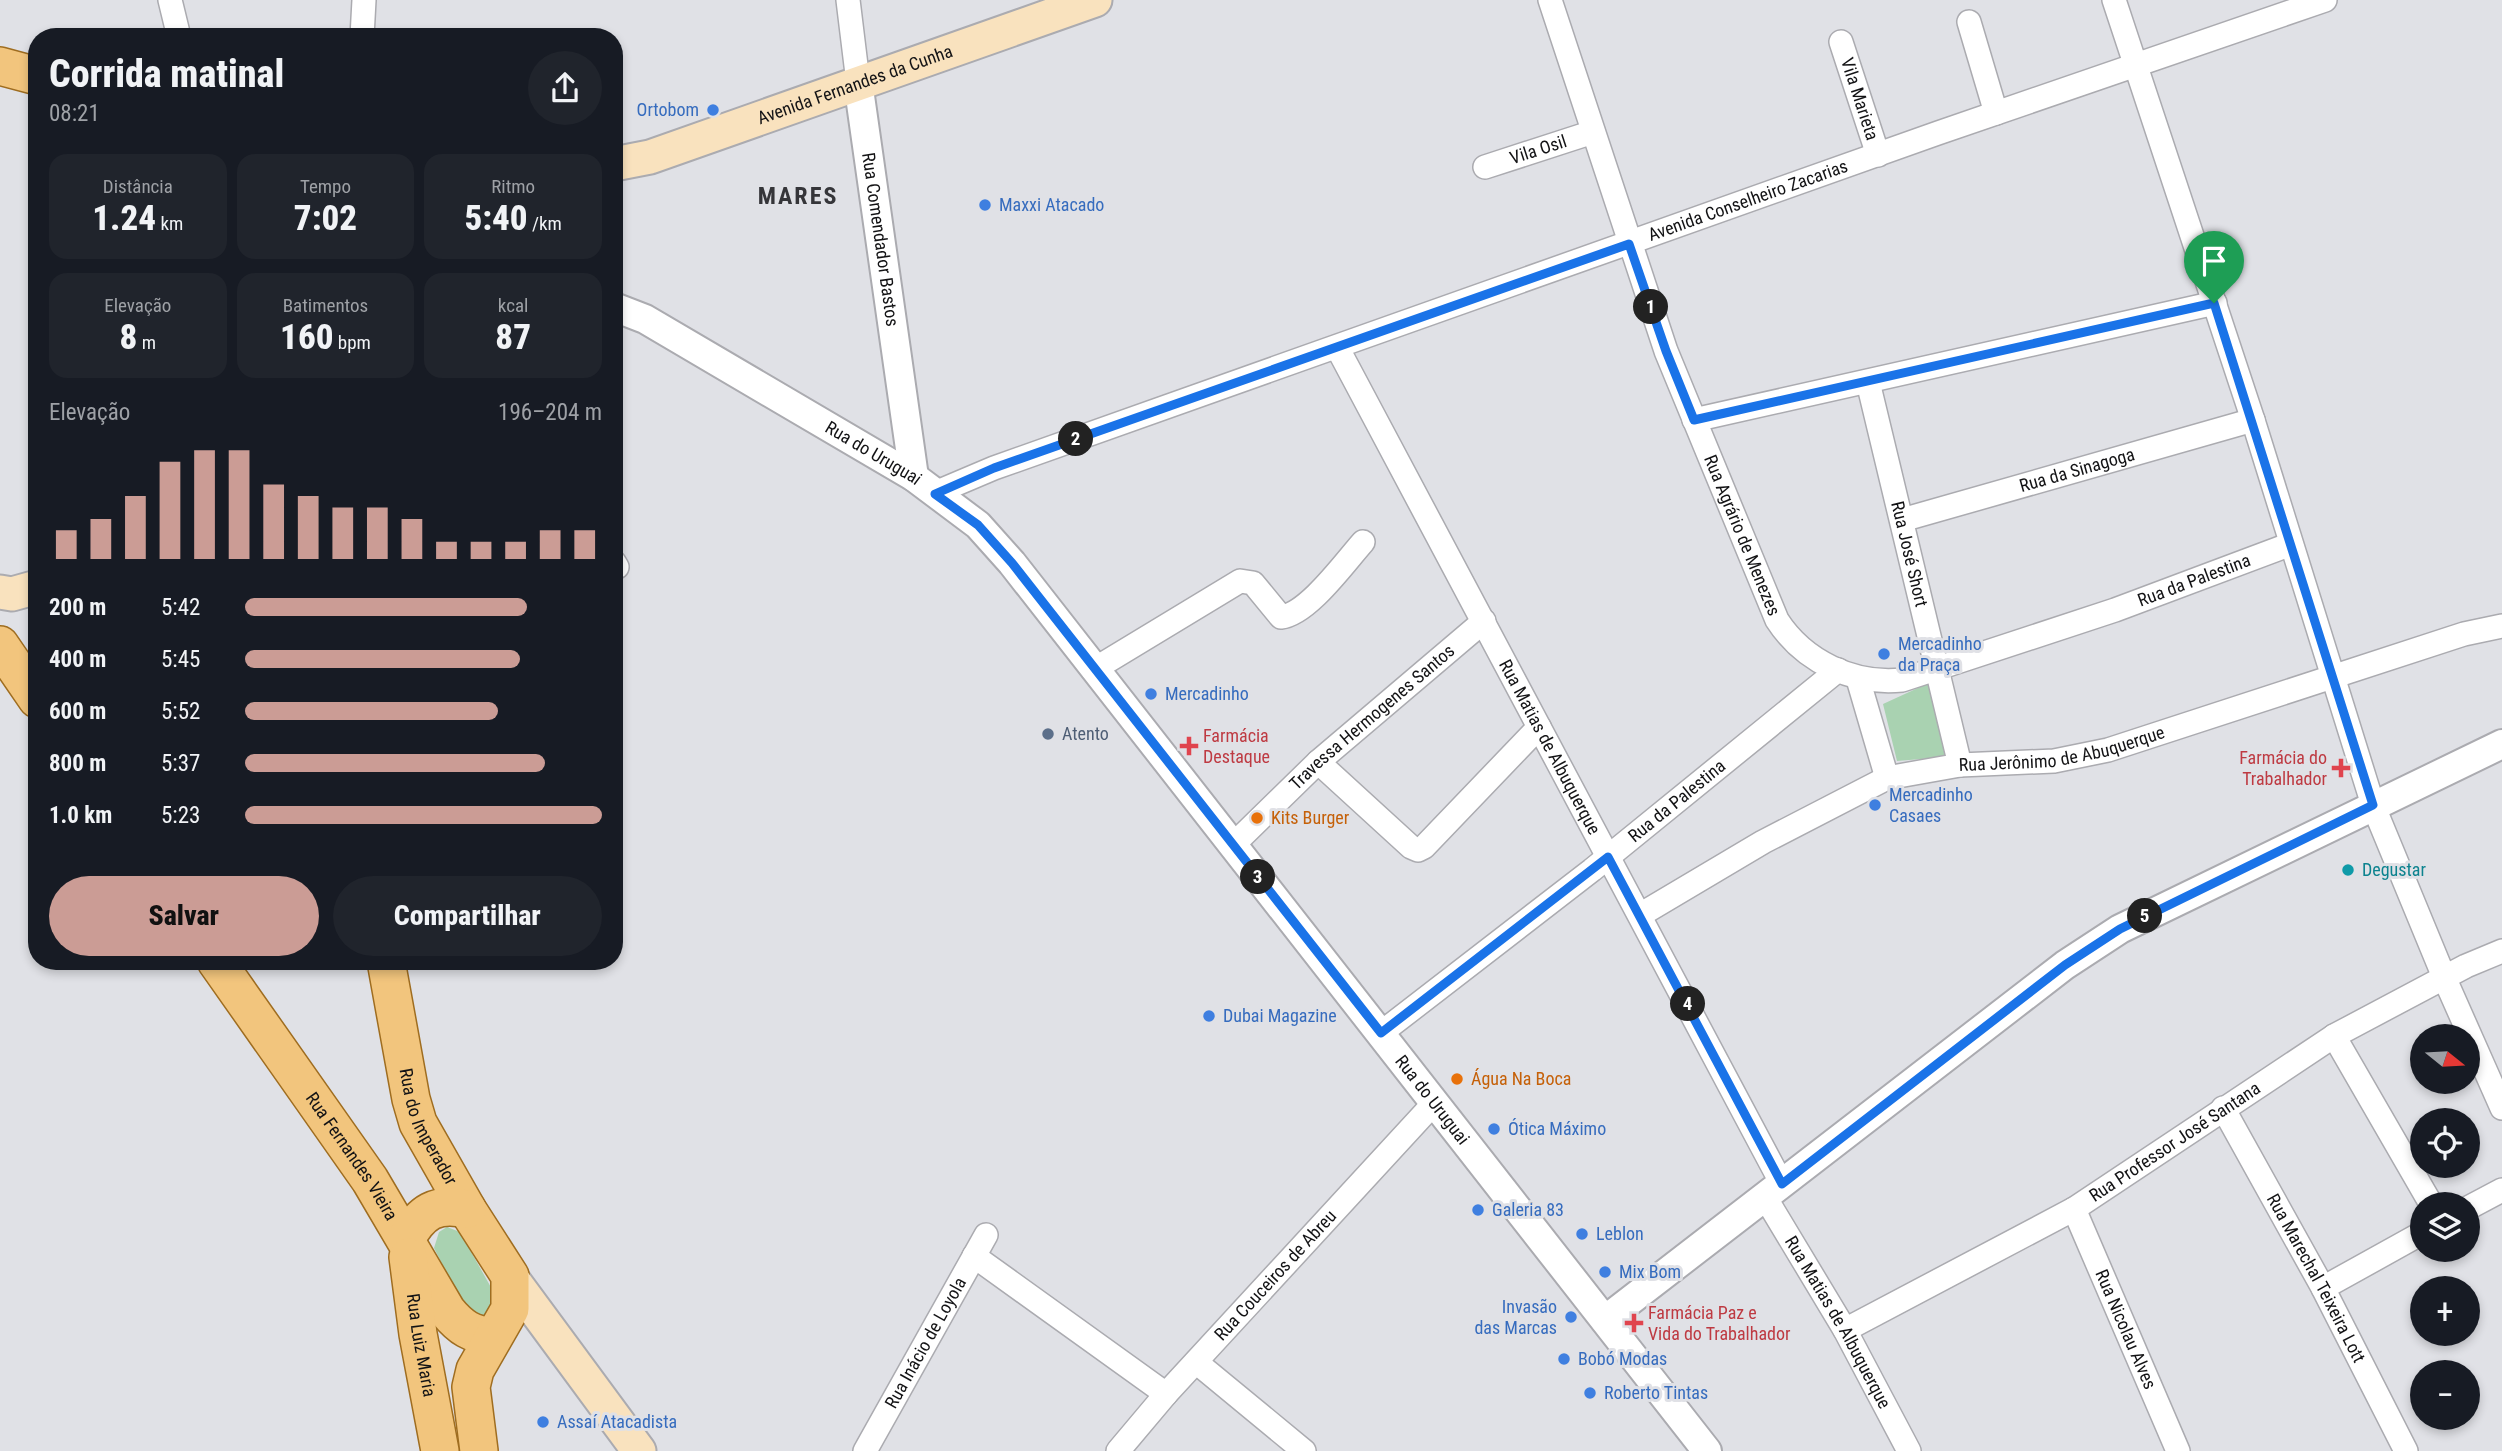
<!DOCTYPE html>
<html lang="pt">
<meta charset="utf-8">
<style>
:root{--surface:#171b24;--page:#20242c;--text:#f1f3f6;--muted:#9ea1a6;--accent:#cb9c95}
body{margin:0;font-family:"Roboto Condensed",sans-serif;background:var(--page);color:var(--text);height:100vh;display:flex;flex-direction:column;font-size:26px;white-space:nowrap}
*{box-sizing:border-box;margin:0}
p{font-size:23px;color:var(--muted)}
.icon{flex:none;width:38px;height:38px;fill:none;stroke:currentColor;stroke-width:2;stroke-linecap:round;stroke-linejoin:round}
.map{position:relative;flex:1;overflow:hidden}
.panel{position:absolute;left:28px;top:28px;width:595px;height:942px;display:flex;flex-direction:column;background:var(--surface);border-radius:28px;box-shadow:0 4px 10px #0003}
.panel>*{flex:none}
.needle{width:46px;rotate:108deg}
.fabs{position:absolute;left:2410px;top:1024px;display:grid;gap:14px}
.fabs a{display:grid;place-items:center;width:70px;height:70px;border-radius:50%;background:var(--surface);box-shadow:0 4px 10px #0003;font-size:35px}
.pin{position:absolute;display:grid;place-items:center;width:60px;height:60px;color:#fff;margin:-72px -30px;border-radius:50% 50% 50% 0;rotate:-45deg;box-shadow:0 0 7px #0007}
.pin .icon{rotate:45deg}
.km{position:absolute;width:35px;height:35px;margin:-18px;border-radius:50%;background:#222;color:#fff;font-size:19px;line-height:35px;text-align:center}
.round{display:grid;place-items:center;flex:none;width:74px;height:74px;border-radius:37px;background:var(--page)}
.headline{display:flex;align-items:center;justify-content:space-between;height:119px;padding:0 21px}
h1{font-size:38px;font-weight:800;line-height:52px}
.figures{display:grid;grid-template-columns:repeat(3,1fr);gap:10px;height:119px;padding:7px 21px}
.figures div{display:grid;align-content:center;border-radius:18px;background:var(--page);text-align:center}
.figures b{font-size:35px;font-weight:800}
.figures small{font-size:19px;font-weight:400}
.figures p{font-size:19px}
.chart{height:196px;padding:14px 21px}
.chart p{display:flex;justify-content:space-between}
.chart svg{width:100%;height:126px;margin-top:7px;stroke:var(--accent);stroke-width:6}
.cta{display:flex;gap:14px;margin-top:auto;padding:14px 21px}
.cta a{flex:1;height:80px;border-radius:42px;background:var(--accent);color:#111;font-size:28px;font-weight:800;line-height:80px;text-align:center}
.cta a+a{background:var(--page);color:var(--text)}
ul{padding:0 21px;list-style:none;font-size:23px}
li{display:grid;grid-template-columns:112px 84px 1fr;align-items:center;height:52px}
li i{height:18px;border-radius:9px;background:var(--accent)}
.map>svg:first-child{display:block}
.green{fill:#a9d2b1}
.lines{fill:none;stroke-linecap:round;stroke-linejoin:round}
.minor-casing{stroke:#ababb0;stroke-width:26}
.tertiary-casing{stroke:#ababb0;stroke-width:32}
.secondary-casing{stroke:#ababb0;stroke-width:37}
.primary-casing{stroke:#9f6d20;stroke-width:40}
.minor{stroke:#fff;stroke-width:23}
.tertiary{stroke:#fff;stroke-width:28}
.secondary{stroke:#f9e2be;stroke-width:33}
.primary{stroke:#f2c57d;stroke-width:37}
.route-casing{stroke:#fff;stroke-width:14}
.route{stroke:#1a73e8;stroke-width:9}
.shop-dot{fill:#3f7fe0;stroke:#e0e1e6;stroke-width:2.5}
.service-dot{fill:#5c6f8a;stroke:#e0e1e6;stroke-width:2.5}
.health-dot{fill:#e0444e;stroke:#e0e1e6;stroke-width:2.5}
.food-dot{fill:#e8710a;stroke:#e0e1e6;stroke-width:2.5}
.culture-dot{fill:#0f9aa8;stroke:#e0e1e6;stroke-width:2.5}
.labels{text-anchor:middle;stroke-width:6;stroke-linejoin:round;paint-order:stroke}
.street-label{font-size:18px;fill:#131315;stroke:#e0e1e6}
.shop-label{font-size:18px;fill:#366cbe;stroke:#e0e1e6;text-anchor:start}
.service-label{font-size:18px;fill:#4e5e75;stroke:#e0e1e6;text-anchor:start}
.health-label{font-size:18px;fill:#be3a42;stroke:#e0e1e6;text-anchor:start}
.food-label{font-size:18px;fill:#c56008;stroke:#e0e1e6;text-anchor:start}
.culture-label{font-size:18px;fill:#0d838f;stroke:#e0e1e6;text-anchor:start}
.district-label{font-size:24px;font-weight:bold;letter-spacing:2px;fill:#353539;stroke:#e0e1e6}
</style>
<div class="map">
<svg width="2502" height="1451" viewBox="0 0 2502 1451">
<rect width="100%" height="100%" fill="#e0e1e6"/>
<path class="green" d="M1931,682l14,75 -48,4 -14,-57z
M447,1227l13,5 33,59 -2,20 -9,5 -17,-6 -31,-62 5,-16z"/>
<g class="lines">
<defs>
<g id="minor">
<path d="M170,0l9,37"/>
<path d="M848,0l10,82"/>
<path id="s1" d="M1550,0l116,351 111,269c27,42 77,65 125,60l213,-70 176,-66"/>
<path d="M2114,0l139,420 120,385 71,172 58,131"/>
<path d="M1969,22l27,91"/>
<path d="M362,37l2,-37"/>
<path id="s2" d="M1841,42l37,113"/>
<path id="s3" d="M1485,167l108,-35"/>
<path id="s4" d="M1337,347l445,837"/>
<path id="s5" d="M1868,382l92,383"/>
<path d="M1694,420l521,-117"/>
<path id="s6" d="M935,493l59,-25 944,-335 387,-133"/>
<path id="s7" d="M1902,520l351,-100"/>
<path d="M614,562l3,5"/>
<path d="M1093,670l147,-89 13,2 28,34c27,-3 64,-55 82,-75"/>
<path d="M1858,679l29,99"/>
<path d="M1318,762l93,85 7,3 6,-3 115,-120"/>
<path id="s8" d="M1233,845l85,-83 166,-141"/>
<path id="s9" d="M1640,915l123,-73 124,-64 73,-13 94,-4 54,-11 356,-116 38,-8"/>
<path id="s10" d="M1381,1033l211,-163 246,-200"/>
<path d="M2334,1036l97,168"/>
<path id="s11" d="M2223,1108l100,180 83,163"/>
<path id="s12" d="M1765,1197l80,133 64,121"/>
<path d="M2468,1208l34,-18"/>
<path id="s13" d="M2074,1209l104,242"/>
<path d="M974,1256l192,138"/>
<path d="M2323,1288l99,-55"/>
<path id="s14" d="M1845,1330l229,-121 260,-173 132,-70 36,-15"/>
<path d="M1196,1362l108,89"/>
<path id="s15" d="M865,1451l121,-216"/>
<path id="s16" d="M1118,1451l48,-57 269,-292"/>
</g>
<g id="tertiary">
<path id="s17" d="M858,82l56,395"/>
<path id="s18" d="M614,307l31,12 269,158 64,48 34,38 695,888"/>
<path d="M1605,1320l460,-355 55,-36 382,-185"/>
</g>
<g id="secondary">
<path id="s19" d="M614,164l36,-7 445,-157"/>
<path d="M0,592l12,2 25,-7"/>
<path d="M510,1276l129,175"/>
</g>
<g id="primary">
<path d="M0,66l37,10"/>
<path d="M0,645l37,54"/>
<path id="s20" d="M216,961l154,219 77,131c14,17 24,23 46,26"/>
<path id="s21" d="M386,961l25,138 7,24 49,86 43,67v33l-35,61 -4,17 8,64"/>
<path d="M406,1239c15,-27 30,-37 61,-30"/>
<path id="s22" d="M408,1257l10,77 22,117"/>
</g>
</defs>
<use href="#minor" class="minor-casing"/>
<use href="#tertiary" class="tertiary-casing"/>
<use href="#secondary" class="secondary-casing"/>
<use href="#primary" class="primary-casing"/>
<use href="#minor" class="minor"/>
<use href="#tertiary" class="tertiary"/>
<use href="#secondary" class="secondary"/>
<use href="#primary" class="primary"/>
</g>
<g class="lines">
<defs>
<path id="route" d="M1629,244l37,107 28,69 520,-117 159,502 -253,124 -55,36 -283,219 -174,-327 -227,176 -369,-470 -34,-38 -43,-31 59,-26z"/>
</defs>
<use href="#route" class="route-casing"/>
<use href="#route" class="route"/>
</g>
<g class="shop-dot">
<circle cx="713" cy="110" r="7"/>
<circle cx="985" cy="205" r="7"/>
<circle cx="1884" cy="654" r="7"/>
<circle cx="1151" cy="694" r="7"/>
<circle cx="1875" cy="805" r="7"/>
<circle cx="1209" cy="1016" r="7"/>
<circle cx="1494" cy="1129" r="7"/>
<circle cx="1478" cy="1210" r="7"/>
<circle cx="1582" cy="1234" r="7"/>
<circle cx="1605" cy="1272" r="7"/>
<circle cx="1571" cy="1317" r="7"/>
<circle cx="1564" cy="1359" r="7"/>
<circle cx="1590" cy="1393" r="7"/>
<circle cx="543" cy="1422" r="7"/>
</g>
<circle class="service-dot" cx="1048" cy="734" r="7"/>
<g class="health-dot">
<path d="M1185.5 735.5h7v7h7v7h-7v7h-7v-7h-7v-7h7z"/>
<path d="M2337.5 757.5h7v7h7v7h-7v7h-7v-7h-7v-7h7z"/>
<path d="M1630.5 1312.5h7v7h7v7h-7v7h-7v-7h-7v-7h7z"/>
</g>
<g class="food-dot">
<circle cx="1257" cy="818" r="7"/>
<circle cx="1457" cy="1079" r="7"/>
</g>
<circle class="culture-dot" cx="2348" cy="870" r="7"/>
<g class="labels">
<g class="street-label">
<text dy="6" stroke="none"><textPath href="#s19" startOffset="254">Avenida Fernandes da Cunha</textPath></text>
<text dy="6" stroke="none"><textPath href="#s2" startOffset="60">Vila Marieta</textPath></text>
<text dy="6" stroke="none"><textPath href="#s3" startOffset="56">Vila Osil</textPath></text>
<text dy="6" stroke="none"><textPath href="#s6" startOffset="864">Avenida Conselheiro Zacarias</textPath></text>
<text dy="6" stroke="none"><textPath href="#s17" startOffset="159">Rua Comendador Bastos</textPath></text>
<text dy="6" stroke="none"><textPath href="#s18" startOffset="298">Rua do Uruguai</textPath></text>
<text dy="6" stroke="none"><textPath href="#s7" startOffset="182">Rua da Sinagoga</textPath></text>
<text dy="6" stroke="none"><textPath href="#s1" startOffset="569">Rua Agrário de Menezes</textPath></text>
<text dy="6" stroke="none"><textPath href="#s5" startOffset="177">Rua José Short</textPath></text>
<text dy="6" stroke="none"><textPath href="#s1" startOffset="1115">Rua da Palestina</textPath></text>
<text dy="6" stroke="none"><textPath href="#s8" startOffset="189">Travessa Hermogenes Santos</textPath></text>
<text dy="6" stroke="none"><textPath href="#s4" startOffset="453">Rua Matias de Albuquerque</textPath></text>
<text dy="6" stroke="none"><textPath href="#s9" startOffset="460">Rua Jerônimo de Abuquerque</textPath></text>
<text dy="6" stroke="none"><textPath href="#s10" startOffset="376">Rua da Palestina</textPath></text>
<text dy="6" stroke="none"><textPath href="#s18" startOffset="1158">Rua do Uruguai</textPath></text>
<text dy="6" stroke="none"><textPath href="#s21" startOffset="172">Rua do Imperador</textPath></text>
<text dy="6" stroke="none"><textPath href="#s14" startOffset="380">Rua Professor José Santana</textPath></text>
<text dy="6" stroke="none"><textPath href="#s20" startOffset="238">Rua Fernandes Vieira</textPath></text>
<text dy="6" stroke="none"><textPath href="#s16" startOffset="236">Rua Couceiros de Abreu</textPath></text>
<text dy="6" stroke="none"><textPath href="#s11" startOffset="194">Rua Marechal Teixeira Lott</textPath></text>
<text dy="6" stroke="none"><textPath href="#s12" startOffset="145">Rua Matias de Albuquerque</textPath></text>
<text dy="6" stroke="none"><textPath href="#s13" startOffset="131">Rua Nicolau Alves</textPath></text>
<text dy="6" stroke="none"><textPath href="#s15" startOffset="124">Rua Inácio de Loyola</textPath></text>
<text dy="6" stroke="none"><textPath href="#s22" startOffset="89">Rua Luiz Maria</textPath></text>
</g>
<g class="shop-label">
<text x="699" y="116" text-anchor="end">Ortobom</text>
<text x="999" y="211">Maxxi Atacado</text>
<text x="1898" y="650">Mercadinho<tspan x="1898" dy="21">da Praça</tspan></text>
<text x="1165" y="700">Mercadinho</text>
<text x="1889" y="801">Mercadinho<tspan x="1889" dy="21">Casaes</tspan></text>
<text x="1223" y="1022">Dubai Magazine</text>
<text x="1508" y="1135">Ótica Máximo</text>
<text x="1492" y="1216">Galeria 83</text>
<text x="1596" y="1240">Leblon</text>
<text x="1619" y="1278">Mix Bom</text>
<text x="1557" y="1313" text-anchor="end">Invasão<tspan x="1557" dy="21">das Marcas</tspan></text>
<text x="1578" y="1365">Bobó Modas</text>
<text x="1604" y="1399">Roberto Tintas</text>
<text x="557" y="1428">Assaí Atacadista</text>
</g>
<g class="service-label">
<text x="1062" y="740">Atento</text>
</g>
<g class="health-label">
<text x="1203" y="742">Farmácia<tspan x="1203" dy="21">Destaque</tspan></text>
<text x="2327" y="764" text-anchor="end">Farmácia do<tspan x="2327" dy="21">Trabalhador</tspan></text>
<text x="1648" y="1319">Farmácia Paz e<tspan x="1648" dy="21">Vida do Trabalhador</tspan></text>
</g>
<g class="food-label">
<text x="1271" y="824">Kits Burger</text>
<text x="1471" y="1085">Água Na Boca</text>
</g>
<g class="culture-label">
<text x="2362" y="876">Degustar</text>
</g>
<g class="district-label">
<text x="798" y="204">MARES</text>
</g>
</g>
</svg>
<div class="fabs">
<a><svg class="needle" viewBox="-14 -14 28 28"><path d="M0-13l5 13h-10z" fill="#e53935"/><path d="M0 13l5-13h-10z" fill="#9ea1a6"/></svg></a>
<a><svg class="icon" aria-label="locate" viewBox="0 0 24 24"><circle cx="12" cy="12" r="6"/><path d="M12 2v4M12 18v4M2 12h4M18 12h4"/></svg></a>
<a><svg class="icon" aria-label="layers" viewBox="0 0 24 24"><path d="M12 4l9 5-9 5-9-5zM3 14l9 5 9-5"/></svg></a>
<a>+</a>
<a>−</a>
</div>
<div class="pin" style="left:2214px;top:303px;background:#1e9e55"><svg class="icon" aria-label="arrive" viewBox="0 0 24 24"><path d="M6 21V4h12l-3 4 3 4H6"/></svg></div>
<b class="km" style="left:1651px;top:307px">1</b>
<b class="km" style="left:1076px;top:439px">2</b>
<b class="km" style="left:1258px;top:877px">3</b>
<b class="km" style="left:1688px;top:1004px">4</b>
<b class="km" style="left:2145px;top:916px">5</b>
<section class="panel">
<div class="headline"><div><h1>Corrida matinal</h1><p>08:21</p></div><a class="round"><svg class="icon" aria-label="share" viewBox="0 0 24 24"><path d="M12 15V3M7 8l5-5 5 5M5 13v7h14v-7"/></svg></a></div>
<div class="figures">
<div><p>Distância</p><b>1.24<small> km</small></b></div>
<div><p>Tempo</p><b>7:02</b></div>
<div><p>Ritmo</p><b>5:40<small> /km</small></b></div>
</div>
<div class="figures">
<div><p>Elevação</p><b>8<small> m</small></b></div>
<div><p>Batimentos</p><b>160<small> bpm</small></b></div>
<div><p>kcal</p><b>87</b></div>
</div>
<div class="chart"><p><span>Elevação</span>196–204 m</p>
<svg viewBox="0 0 160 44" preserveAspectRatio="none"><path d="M5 44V34M15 44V30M25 44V22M35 44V10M45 44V6M55 44V6M65 44V18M75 44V22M85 44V26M95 44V26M105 44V30M115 44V38M125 44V38M135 44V38M145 44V34M155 44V34"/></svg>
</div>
<ul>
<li><b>200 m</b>5:42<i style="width:79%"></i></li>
<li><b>400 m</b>5:45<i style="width:77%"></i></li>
<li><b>600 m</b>5:52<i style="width:71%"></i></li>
<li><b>800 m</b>5:37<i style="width:84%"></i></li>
<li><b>1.0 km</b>5:23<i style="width:100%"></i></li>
</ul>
<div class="cta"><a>Salvar</a><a>Compartilhar</a></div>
</section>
</div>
